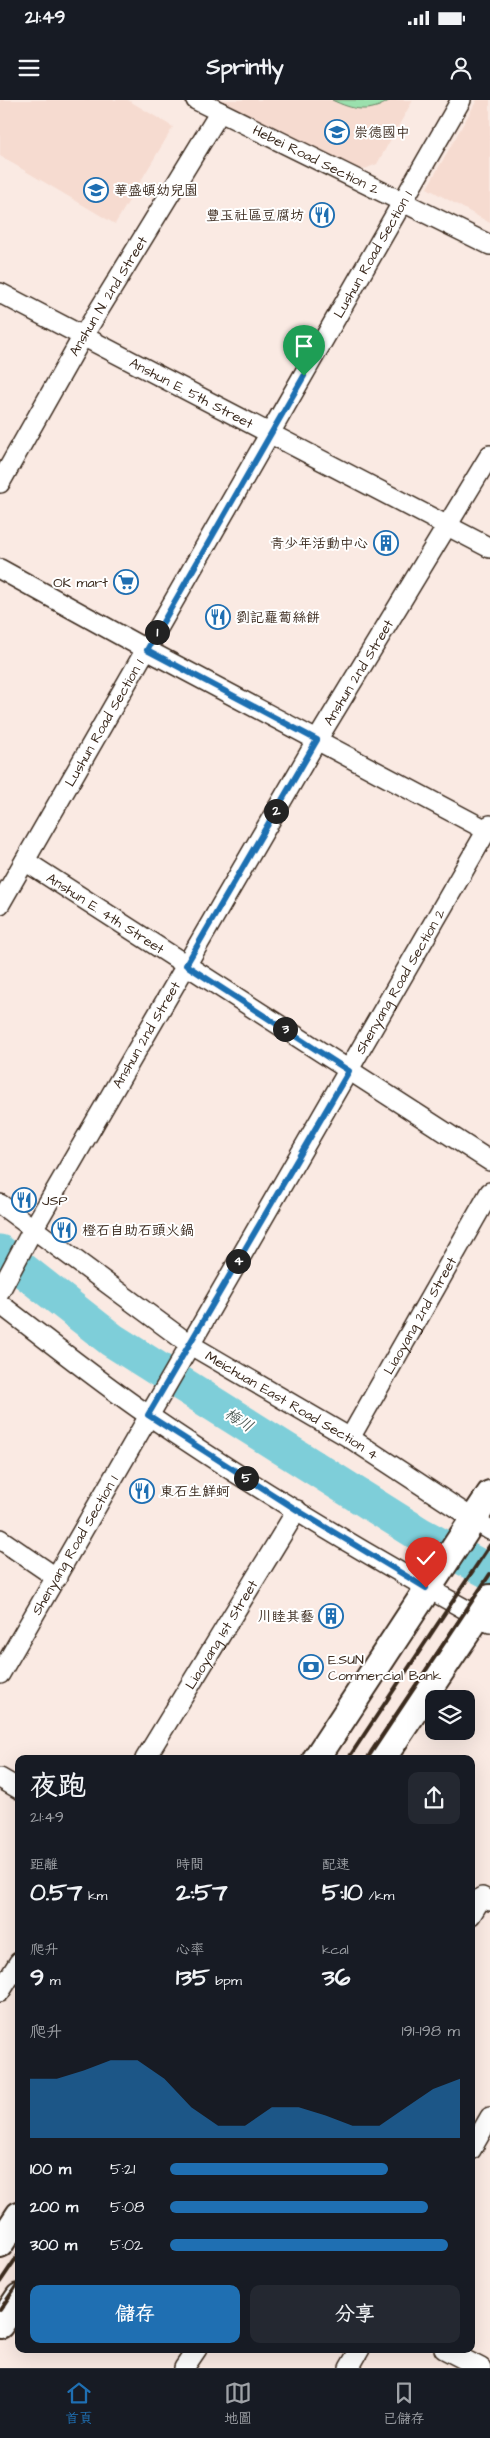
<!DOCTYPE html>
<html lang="zh-TW">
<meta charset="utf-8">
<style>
:root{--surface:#171b24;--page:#242831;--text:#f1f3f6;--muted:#9ea1a6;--line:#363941;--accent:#1f6fb2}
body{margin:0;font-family:"Architects Daughter","LXGW WenKai TC",sans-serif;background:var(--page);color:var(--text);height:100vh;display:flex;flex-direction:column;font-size:19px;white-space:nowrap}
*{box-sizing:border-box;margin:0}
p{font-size:16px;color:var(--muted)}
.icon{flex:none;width:28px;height:28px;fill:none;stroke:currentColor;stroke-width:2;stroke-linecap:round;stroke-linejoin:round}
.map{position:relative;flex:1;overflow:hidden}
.side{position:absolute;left:15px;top:1655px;width:460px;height:598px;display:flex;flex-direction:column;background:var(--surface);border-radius:10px;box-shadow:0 5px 20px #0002}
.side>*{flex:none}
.tools{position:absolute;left:425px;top:1590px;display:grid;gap:10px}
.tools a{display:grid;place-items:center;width:50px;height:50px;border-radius:10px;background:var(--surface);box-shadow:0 5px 20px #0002;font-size:25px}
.pin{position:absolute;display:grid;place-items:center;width:42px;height:42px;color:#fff;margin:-51px -21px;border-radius:50% 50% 50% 0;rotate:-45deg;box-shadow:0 0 5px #0007}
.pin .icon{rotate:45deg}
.km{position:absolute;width:25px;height:25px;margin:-12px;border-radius:50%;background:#222;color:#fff;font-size:14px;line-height:25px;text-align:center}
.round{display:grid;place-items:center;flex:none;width:52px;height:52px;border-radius:10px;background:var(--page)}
.overview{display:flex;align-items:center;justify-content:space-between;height:85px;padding:0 15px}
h1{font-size:28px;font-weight:800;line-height:38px}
.stats{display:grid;grid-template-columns:repeat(3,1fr);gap:8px;height:85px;padding:5px 15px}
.stats div{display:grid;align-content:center}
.stats b{font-size:25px;font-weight:800}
.stats small{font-size:14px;font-weight:400}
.stats p{font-size:14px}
.chart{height:140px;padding:10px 15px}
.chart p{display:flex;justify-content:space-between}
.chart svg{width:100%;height:90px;margin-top:5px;fill:var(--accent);opacity:.7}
.action{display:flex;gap:10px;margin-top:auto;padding:10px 15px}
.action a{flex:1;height:58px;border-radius:10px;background:var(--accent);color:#fff;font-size:20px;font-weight:800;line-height:58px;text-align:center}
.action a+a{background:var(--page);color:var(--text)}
ul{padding:0 15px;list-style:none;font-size:16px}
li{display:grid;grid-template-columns:80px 60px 1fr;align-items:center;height:38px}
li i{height:12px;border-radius:6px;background:var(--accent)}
.status{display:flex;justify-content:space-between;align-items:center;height:35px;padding:0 25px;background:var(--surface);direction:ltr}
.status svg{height:14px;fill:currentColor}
header{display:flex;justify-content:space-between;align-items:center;height:65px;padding:0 15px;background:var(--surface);font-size:22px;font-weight:800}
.menu{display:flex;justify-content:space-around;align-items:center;height:70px;border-top:1px solid var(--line);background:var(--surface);font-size:14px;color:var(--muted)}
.menu a{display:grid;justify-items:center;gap:2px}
.menu .on{color:var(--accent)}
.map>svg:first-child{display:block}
.built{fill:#f6dbd0}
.park{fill:#9be0ad;stroke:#6b8566}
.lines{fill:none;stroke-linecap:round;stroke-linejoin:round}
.river{stroke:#7eced9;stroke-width:35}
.street-casing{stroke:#3b2a1e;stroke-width:22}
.secondary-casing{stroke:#3b2a1e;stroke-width:30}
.street{stroke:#fff;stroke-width:19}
.secondary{stroke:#fff;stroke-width:26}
.rail{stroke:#3b2a1e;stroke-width:4}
.route-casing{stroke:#fff;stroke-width:10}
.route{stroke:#1f6fb2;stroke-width:6}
.labels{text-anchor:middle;stroke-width:4;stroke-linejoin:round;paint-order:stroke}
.poi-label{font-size:14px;fill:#3b2a1e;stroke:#fff;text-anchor:start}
.street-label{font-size:14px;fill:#3b2a1e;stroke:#fff}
.water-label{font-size:15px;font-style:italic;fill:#4f5b56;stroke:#fff}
</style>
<div class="status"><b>21:49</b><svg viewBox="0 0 49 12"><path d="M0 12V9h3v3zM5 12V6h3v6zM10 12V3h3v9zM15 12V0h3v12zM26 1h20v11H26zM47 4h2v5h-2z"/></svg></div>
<header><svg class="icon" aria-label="menu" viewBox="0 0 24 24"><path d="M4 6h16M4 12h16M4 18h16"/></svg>Sprintly<svg class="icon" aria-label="person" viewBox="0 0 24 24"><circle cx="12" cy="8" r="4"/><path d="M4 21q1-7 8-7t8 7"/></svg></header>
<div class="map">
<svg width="490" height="2268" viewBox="0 0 490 2268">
<rect width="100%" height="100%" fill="#faeae3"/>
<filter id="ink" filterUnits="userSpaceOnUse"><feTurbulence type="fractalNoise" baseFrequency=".02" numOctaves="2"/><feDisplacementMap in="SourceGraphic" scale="10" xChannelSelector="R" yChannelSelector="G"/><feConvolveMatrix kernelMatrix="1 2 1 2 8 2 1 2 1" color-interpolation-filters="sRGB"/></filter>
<g filter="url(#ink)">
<path class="built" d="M0,0h128l45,27 -58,97 -115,-68z
M216,0h197l-36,64 -20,8z
M477,0h13v123l-63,-35z"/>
<path class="park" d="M332,0h58c-20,14 -37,10 -58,0z"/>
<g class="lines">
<path class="river" d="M0,1152l112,88 309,195 69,37"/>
<defs>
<g id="street">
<path id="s1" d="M196,0l294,145"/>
<path id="s2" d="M0,193l490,255"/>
<path id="s3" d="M0,383l83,-147 137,-224"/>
<path d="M0,469l147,81 343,182"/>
<path id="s4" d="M25,761l465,300"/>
<path id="s5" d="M0,804l461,-804"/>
<path id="s6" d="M0,1104l189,140 161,94 140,92"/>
<path id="s7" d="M0,1191l33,-62 284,-489 173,-285"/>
<path d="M0,1204c49,37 97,76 148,111 109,75 226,144 342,208"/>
<path id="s8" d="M350,1338l140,-246"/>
<path d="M0,1439l57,39"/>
<path id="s9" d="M0,1574l490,-849"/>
<path id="s10" d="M145,1659l152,-249"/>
<path d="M0,1678l19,11"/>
<path d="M471,1815l11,-18 8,4"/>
<path d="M0,1892l19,-30"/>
<path d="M471,2050l19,-33"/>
<path d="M444,2249l37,19"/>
<path d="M184,2268l13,-19"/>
<path d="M349,2268l11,-19"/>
</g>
<path id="secondary" d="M316,1659l174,-265
M382,1659l108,-161
M0,2144l19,-29
M0,2225l19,-28"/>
</defs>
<use href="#street" class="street-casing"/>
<use href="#secondary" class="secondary-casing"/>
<use href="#street" class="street"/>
<use href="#secondary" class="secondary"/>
<path class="rail" d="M348,1659l142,-214
M367,1659l123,-185
M0,2182l19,-28
M0,2210l19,-28"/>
</g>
</g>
<g class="lines" filter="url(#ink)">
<defs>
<path id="route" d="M304,276l-157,274 170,90 -131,225 163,106 -201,344 149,95 129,78"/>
</defs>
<use href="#route" class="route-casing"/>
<use href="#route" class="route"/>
</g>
<defs>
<symbol id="school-ring" viewBox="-11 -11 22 22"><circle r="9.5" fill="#fff" stroke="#1f6fb2" stroke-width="1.5"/><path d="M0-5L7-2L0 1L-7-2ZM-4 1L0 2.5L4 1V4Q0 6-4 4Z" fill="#1f6fb2"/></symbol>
<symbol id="restaurant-ring" viewBox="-11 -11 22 22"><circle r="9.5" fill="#fff" stroke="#1f6fb2" stroke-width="1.5"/><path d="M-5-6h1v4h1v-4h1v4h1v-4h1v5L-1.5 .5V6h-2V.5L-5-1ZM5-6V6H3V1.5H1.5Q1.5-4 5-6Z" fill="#1f6fb2"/></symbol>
<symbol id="building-ring" viewBox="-11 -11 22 22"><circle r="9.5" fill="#fff" stroke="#1f6fb2" stroke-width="1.5"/><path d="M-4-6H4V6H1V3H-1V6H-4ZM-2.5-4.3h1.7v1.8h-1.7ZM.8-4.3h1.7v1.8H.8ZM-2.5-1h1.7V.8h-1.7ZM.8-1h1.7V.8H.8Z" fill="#1f6fb2"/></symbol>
<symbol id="supermarket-ring" viewBox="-11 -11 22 22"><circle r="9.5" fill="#fff" stroke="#1f6fb2" stroke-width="1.5"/><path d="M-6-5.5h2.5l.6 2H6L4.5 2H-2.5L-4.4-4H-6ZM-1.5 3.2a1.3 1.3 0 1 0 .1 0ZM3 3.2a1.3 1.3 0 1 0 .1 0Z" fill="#1f6fb2"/></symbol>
<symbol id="bank-ring" viewBox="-11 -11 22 22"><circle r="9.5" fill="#fff" stroke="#1f6fb2" stroke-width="1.5"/><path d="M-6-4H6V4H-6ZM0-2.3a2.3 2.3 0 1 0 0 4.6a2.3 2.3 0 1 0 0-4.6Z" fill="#1f6fb2"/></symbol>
</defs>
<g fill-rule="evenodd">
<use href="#school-ring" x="323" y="18" width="28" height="28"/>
<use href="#school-ring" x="82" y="76" width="28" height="28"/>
<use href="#restaurant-ring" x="308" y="101" width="28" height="28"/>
<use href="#building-ring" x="372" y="429" width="28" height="28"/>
<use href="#supermarket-ring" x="112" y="468" width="28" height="28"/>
<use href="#restaurant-ring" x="204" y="503" width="28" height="28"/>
<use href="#restaurant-ring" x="10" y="1086" width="28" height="28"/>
<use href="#restaurant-ring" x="50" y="1116" width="28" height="28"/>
<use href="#restaurant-ring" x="128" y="1377" width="28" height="28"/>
<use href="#building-ring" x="317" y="1502" width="28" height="28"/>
<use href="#bank-ring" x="297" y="1553" width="28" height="28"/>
</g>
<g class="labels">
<g class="poi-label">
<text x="354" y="37">崇德國中</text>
<text x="114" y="95">華盛頓幼兒園</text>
<text x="304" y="120" text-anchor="end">豐玉社區豆腐坊</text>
<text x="368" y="448" text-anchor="end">青少年活動中心</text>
<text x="108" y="487" text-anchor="end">OK mart</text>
<text x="236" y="522">劉記蘿蔔絲餅</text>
<text x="42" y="1105">JSP</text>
<text x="82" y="1135">橙石自助石頭火鍋</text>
<text x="160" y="1396">東石生鮮蚵</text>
<text x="314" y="1521" text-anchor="end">川睦其藝</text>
<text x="328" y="1564">E.SUN<tspan x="328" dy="16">Commercial Bank</tspan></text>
</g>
<g class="street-label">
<text dy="5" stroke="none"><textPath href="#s1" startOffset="134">Hebei Road Section 2</textPath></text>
<text dy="5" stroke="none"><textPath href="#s5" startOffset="749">Lushun Road Section 1</textPath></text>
<text dy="5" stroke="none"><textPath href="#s3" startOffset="216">Anshun N. 2nd Street</textPath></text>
<text dy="5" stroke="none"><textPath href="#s2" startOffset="216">Anshun E. 5th Street</textPath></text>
<text dy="5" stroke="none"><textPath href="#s7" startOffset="715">Anshun 2nd Street</textPath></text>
<text dy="5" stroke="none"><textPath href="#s5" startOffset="209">Lushun Road Section 1</textPath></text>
<text dy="5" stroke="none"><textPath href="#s4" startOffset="96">Anshun E. 4th Street</textPath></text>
<text dy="5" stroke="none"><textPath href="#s9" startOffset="800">Shenyang Road Section 2</textPath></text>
<text dy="5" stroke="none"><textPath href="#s7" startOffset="295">Anshun 2nd Street</textPath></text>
<text dy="5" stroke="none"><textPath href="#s8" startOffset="141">Liaoyang 2nd Street</textPath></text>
<text dy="5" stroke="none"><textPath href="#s6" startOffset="355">Meichuan East Road Section 4</textPath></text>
<text dy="5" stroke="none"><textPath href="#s9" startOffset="149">Shenyang Road Section 1</textPath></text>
<text dy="5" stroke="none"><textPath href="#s10" startOffset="146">Liaoyang 1st Street</textPath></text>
</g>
<g class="water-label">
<text transform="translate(239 1320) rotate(32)" y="5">梅川</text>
</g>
</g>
</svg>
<div class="tools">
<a><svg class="icon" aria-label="layers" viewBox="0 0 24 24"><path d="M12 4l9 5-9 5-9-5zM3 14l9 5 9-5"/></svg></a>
</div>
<div class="pin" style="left:304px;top:276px;background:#1e9e55"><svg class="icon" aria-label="arrive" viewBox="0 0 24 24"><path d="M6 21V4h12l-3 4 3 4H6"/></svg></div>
<div class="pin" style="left:426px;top:1488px;background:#d93025"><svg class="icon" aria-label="check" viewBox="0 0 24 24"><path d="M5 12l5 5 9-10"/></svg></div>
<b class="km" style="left:157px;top:532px">1</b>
<b class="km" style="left:276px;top:711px">2</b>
<b class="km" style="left:285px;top:929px">3</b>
<b class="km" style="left:238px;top:1161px">4</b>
<b class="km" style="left:246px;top:1378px">5</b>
<section class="side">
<div class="overview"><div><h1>夜跑</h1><p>21:49</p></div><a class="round"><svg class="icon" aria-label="share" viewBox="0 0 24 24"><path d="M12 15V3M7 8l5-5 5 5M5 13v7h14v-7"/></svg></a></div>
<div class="stats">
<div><p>距離</p><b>0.57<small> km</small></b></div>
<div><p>時間</p><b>2:57</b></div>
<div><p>配速</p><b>5:10<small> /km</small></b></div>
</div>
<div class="stats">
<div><p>爬升</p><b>9<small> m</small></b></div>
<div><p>心率</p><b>135<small> bpm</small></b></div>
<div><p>kcal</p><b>36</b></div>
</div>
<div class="chart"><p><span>爬升</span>191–198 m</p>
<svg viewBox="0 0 160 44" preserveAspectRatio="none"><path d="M0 44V15L10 15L20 11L30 6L40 6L50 15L60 29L70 38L80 38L90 29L100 29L110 33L120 38L130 38L140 29L150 20L160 15V44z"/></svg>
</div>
<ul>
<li><b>100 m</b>5:21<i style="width:75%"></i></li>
<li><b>200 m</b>5:08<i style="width:89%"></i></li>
<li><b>300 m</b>5:02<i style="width:96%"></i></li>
</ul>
<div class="action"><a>儲存</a><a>分享</a></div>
</section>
</div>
<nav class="menu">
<a class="on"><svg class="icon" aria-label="home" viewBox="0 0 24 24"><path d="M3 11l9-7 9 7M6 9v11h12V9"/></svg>首頁</a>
<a><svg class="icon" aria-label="map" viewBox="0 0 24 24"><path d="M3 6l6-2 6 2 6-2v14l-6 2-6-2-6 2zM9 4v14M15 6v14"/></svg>地圖</a>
<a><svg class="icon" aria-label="saved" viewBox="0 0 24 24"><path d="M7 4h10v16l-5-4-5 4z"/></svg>已儲存</a>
</nav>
